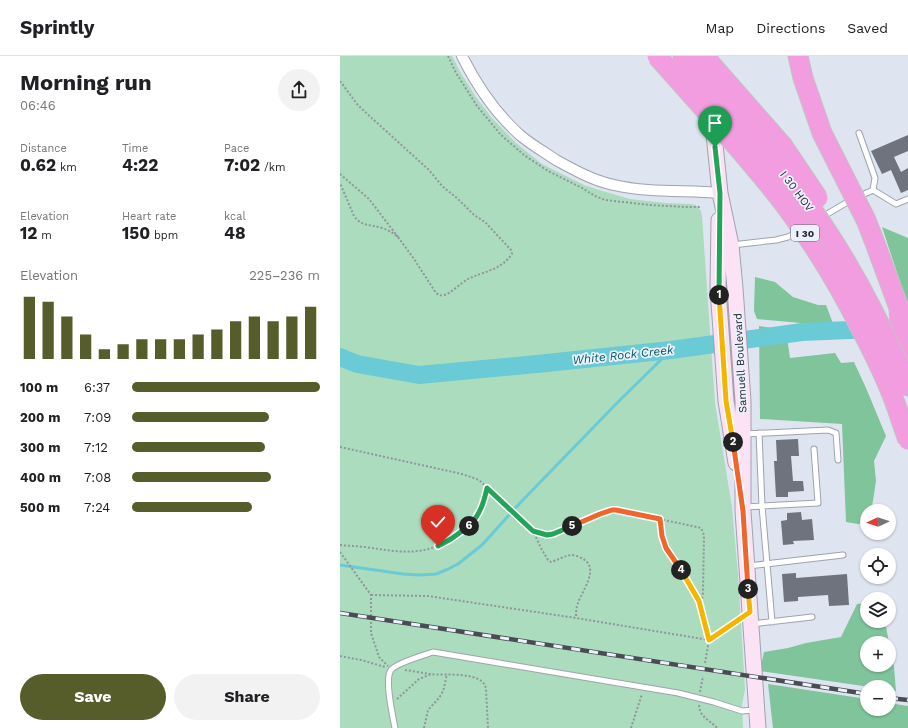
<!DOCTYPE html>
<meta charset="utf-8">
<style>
:root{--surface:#fff;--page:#f2f2f2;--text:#202124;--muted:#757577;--line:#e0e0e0;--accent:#565d2b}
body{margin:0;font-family:"Work Sans",sans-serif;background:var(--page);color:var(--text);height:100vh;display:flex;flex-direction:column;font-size:15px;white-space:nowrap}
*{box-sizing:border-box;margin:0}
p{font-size:13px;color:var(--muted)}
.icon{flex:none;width:22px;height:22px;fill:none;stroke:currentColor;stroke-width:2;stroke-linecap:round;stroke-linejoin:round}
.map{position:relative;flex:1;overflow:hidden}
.panel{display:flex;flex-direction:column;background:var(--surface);width:340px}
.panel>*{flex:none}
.needle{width:26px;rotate:266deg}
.controls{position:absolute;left:520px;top:448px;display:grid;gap:8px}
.controls a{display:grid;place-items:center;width:36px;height:36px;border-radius:50%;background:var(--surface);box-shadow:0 1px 3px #0004;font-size:20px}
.pin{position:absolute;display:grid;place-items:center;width:34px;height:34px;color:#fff;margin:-41px -17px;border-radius:50% 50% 50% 0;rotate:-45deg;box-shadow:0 0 4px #0007}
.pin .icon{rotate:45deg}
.km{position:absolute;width:20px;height:20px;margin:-10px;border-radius:50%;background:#222;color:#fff;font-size:11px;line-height:20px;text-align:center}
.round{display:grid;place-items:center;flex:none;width:42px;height:42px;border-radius:21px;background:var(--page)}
.headline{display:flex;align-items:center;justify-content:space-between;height:68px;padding:0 20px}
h1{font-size:22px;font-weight:700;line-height:30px}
.figures{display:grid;grid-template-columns:repeat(3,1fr);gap:6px;height:68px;padding:4px 20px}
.figures div{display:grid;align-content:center}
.figures b{font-size:17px;font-weight:700}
.figures small{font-size:11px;font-weight:400}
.figures p{font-size:11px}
.chart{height:112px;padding:8px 20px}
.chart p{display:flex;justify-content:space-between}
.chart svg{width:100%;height:72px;margin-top:4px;stroke:var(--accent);stroke-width:6}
.cta{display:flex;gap:8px;margin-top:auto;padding:8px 20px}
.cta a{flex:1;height:46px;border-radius:24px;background:var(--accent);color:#fff;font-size:16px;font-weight:700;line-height:46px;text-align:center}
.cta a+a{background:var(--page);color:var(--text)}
ul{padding:0 20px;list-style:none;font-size:13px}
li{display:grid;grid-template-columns:64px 48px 1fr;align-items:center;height:30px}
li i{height:10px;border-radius:5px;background:var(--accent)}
header{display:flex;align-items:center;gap:24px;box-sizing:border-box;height:56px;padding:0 20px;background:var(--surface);border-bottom:1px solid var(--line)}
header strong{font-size:19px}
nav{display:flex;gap:22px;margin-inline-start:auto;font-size:14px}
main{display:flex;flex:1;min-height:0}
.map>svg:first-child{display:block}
.green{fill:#acdcbe}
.forest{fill:#7fc49b;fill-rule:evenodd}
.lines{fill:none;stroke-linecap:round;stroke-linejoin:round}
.stream{stroke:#6acad5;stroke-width:3}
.river{stroke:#6acad5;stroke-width:18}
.building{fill:#6e737d}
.service-casing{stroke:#9ea3ad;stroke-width:7}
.minor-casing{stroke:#9ea3ad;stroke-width:12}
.secondary-casing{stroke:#9ea3ad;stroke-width:17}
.motorway-casing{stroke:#c2c3c4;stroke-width:21}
.path{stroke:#90949c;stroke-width:2;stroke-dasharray:2 2;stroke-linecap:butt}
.service{stroke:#fff;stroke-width:5}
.minor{stroke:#fff;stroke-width:10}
.secondary{stroke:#fbe2f5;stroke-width:15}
.motorway{stroke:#f29ddf;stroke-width:19}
.rail-casing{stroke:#4a4c52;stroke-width:4.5}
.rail{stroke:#ecf2fd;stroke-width:3;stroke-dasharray:9;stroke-linecap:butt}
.motorway-bridge-casing{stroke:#c2c3c4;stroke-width:21;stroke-linecap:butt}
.motorway-bridge{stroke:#f29ddf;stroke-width:19}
.split-1-casing{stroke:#fff;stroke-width:8}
.split-2-casing{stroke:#fff;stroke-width:8}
.split-3-casing{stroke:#fff;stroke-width:8}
.split-4-casing{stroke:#fff;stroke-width:8}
.split-5-casing{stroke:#fff;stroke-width:8}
.split-6-casing{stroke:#fff;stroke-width:8}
.split-7-casing{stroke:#fff;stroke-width:8}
.split-1{stroke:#22a559;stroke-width:5}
.split-2{stroke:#f5b400;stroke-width:5}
.split-3{stroke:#f0652b;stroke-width:5}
.split-4{stroke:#f5b400;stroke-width:5}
.split-5{stroke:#f0652b;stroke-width:5}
.split-6{stroke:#22a559;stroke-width:5}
.split-7{stroke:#22a559;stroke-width:5}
.labels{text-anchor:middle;stroke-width:3.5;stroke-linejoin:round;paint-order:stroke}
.shield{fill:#ecf2fd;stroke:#61646a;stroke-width:1}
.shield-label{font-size:10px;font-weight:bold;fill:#25272b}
.street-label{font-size:11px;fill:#25272b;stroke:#ecf2fd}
.water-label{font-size:12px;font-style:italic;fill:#025c63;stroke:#ecf2fd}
</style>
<header>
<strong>Sprintly</strong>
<nav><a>Map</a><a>Directions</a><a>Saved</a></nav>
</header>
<main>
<section class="panel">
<div class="headline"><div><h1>Morning run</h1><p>06:46</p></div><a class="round"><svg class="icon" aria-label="share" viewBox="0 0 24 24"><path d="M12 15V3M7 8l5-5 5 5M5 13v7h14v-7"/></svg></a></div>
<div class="figures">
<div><p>Distance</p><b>0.62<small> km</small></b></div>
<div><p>Time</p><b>4:22</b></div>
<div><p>Pace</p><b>7:02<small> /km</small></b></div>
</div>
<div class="figures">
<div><p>Elevation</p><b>12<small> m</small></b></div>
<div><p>Heart rate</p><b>150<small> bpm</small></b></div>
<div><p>kcal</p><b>48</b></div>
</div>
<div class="chart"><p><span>Elevation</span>225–236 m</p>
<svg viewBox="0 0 160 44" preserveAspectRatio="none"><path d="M5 44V6M15 44V9M25 44V18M35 44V29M45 44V38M55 44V35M65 44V32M75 44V32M85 44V32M95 44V29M105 44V26M115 44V21M125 44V18M135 44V21M145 44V18M155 44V12"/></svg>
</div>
<ul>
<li><b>100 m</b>6:37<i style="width:100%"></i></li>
<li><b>200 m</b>7:09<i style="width:73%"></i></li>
<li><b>300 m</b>7:12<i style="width:71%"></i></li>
<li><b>400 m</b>7:08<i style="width:74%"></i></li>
<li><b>500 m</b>7:24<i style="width:64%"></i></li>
</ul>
<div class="cta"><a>Save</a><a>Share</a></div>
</section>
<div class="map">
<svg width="568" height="672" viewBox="0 0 568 672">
<rect width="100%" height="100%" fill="#dfe5f0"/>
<path class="green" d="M0,0h112l10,19 14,22 16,21 24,25 26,21 42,21 15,5 31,9 36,4 24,1 6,1 5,6 1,5 13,187 17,104 6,67 7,115 -3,16 1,23h-403z"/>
<path class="forest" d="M542,171l26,11v68z
M415,221l20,5 18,15 25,8h8l8,21 -77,-7 -3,-8z
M419,270l27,4 4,28 45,-5 6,10 13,-1 12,26 20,48 -12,25 2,20 -4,26 -2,4h-3v8l-1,3 -8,2 -12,-2 -4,-98 -82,-5z
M527,547v18h17l2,6 8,40 2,24 -7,-1v-3h-19l-110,-16 4,-19 24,-4 18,-5 35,-6 16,-33zM527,587h22v22h-22z
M428,628l99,15v10h22v-6l19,3v22h-135z"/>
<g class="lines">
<path class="stream" d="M0,509l63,9 17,1 16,-1 10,-4 12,-6 24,-19 37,-41 99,-102 53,-52"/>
<path class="river" d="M0,301l17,7 62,11 118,-11 134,-14 131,-18 72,-3"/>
</g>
<path class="building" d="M568,79v16l-14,6 7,15 7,-4v22l-7,3 -10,-23 -9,4 -11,-23z
M458,383l1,17h-8l2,25h10l1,10 -16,1v5h-12l-2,-36h3l-1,-21z
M461,456l1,8 10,-1 2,21 -21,1 1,3 -11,1 -2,-24 6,-1v-7z
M456,517v5l51,-4 2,31 -20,1 -1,-11 -30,2v4l-14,1 -2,-28z"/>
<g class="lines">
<defs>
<path id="service" d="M519,77l16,45 -2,12
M518,141l15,-7 23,14 12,-5
M482,161l29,-17
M392,189l44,-5 12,-3 11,-6
M419,377l3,73 10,116
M404,378l84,-4 8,3 2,27
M404,451l74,-4 -4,-54
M408,510l95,-11
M412,568l60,-7
M55,672c-2,-11 -11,-49 -4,-58 5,-7 33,-15 42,-18l245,41 36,9 28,9 13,-1"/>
<path id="minor" d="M122,0c15,30 34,58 59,80 11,9 23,16 35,24 18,10 38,21 58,25 35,8 71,5 106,8"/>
<path id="secondary" d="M372,59l8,78 11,52 4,43 8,113v110l15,217
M379,164l-1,69 8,112 10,62"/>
<path id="motorway" d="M458,0l5,22
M559,252l2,36 7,16"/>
</defs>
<use href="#service" class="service-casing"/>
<use href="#minor" class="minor-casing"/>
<use href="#secondary" class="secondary-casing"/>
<use href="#motorway" class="motorway-casing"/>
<path class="path" d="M108,0l8,17 21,33 24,29 23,20 24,16 34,17 13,8 10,4 45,5 36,2h14
M0,25l17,23 7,7 65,59 13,16 16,13 16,16 11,7 26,28 1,4c-12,17 -28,17 -44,25 -7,4 -18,15 -24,16 -3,1 -5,0 -8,-2l-22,-34 -16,-22
M0,118l29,25 29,38c-5,-4 -10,-7 -16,-9 -12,-4 -20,-1 -28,-12l-14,-33
M0,391l122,27 9,3 8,3 54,51 8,17 7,12 3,2c7,-2 13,-6 20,-7 4,0 9,2 12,4 17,9 -1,32 -5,44 -2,5 -2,10 -2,15
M320,463c1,10 2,21 7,30 11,20 27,37 34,59
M0,489c8,1 16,1 25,2 35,5 60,11 91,-12 20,-13 25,-24 31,-47
M0,496l31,43v38l8,24 9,9
M31,539l57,1 148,22 133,22 -8,-30 2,-18 1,-57 -3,-7 -18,-4 -67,-14h-4l-12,4 -47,20 -6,1 -14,-4
M0,600l21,4 24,7
M365,607l4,-23 30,-20
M65,614c8,1 17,3 25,4 14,2 53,-4 56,15l2,39
M360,636l3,-16
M57,643l22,-20 12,-5
M359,649c1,13 10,14 18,23
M84,672l4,-18 11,-12 3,-5 2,-5 3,-14
M291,672l11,-34"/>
<use href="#service" class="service"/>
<use href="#minor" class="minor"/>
<use href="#secondary" class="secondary"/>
<use href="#motorway" class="motorway"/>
<defs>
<path id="rail" d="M0,557l527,81
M549,642l19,2"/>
</defs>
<use href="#rail" class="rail-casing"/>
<use href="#rail" class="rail"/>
<defs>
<path id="motorway-bridge" d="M317,0c43,49 88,97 128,149 29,39 54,80 76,124 12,23 24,47 33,71 5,13 9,27 14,40
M342,0c39,44 79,87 115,133 46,60 82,128 111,198
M364,0l79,90 35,52
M463,22l19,55 44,87 9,23 24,65"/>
</defs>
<use href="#motorway-bridge" class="motorway-bridge-casing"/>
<use href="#motorway-bridge" class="motorway-bridge"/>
</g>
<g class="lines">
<defs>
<path id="split-1" d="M375,91l5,46 -1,102"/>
<path id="split-2" d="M379,239l7,106 7,41"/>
<path id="split-3" d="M393,386l10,69 5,78"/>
<path id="split-4" d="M341,514l18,31 10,39 41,-28 -2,-23"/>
<path id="split-5" d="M232,470l28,-12 12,-4h4l44,9 2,17 4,12 15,22"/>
<path id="split-6" d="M129,470c11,-11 15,-24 18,-38l46,43 14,4 6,-1 19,-8"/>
<path id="split-7" d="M98,490l13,-7 18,-13"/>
</defs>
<use href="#split-1" class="split-1-casing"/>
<use href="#split-2" class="split-2-casing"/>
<use href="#split-3" class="split-3-casing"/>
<use href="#split-4" class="split-4-casing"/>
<use href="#split-5" class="split-5-casing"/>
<use href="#split-6" class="split-6-casing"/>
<use href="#split-7" class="split-7-casing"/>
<use href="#split-1" class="split-1"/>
<use href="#split-2" class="split-2"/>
<use href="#split-3" class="split-3"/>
<use href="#split-4" class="split-4"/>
<use href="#split-5" class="split-5"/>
<use href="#split-6" class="split-6"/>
<use href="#split-7" class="split-7"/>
</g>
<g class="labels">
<rect class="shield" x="451" y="169" width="28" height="16" rx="3"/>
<g class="shield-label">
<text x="465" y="181">I 30</text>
</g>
<g class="street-label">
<text transform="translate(457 135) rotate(53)" y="4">I 30 HOV</text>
<text transform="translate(400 307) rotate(-93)" y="4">Samuell Boulevard</text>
</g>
<g class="water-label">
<text transform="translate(283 299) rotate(-6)" y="4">White Rock Creek</text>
</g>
</g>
</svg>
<div class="controls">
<a><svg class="needle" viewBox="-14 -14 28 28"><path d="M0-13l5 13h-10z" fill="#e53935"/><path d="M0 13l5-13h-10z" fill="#757577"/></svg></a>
<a><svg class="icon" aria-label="locate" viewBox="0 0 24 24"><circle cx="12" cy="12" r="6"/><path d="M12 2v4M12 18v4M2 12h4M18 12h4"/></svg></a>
<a><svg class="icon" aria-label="layers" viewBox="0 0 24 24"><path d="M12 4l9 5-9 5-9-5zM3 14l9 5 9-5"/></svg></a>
<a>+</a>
<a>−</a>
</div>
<div class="pin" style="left:375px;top:91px;background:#1e9e55"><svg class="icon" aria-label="arrive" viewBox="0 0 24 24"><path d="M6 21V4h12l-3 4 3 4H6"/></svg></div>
<div class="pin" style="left:98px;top:490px;background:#d93025"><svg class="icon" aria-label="check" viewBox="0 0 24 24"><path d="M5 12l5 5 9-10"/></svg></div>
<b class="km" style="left:379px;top:239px">1</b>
<b class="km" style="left:393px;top:386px">2</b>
<b class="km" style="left:408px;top:533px">3</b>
<b class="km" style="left:341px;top:514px">4</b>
<b class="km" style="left:232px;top:470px">5</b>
<b class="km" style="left:129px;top:470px">6</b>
</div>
</main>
